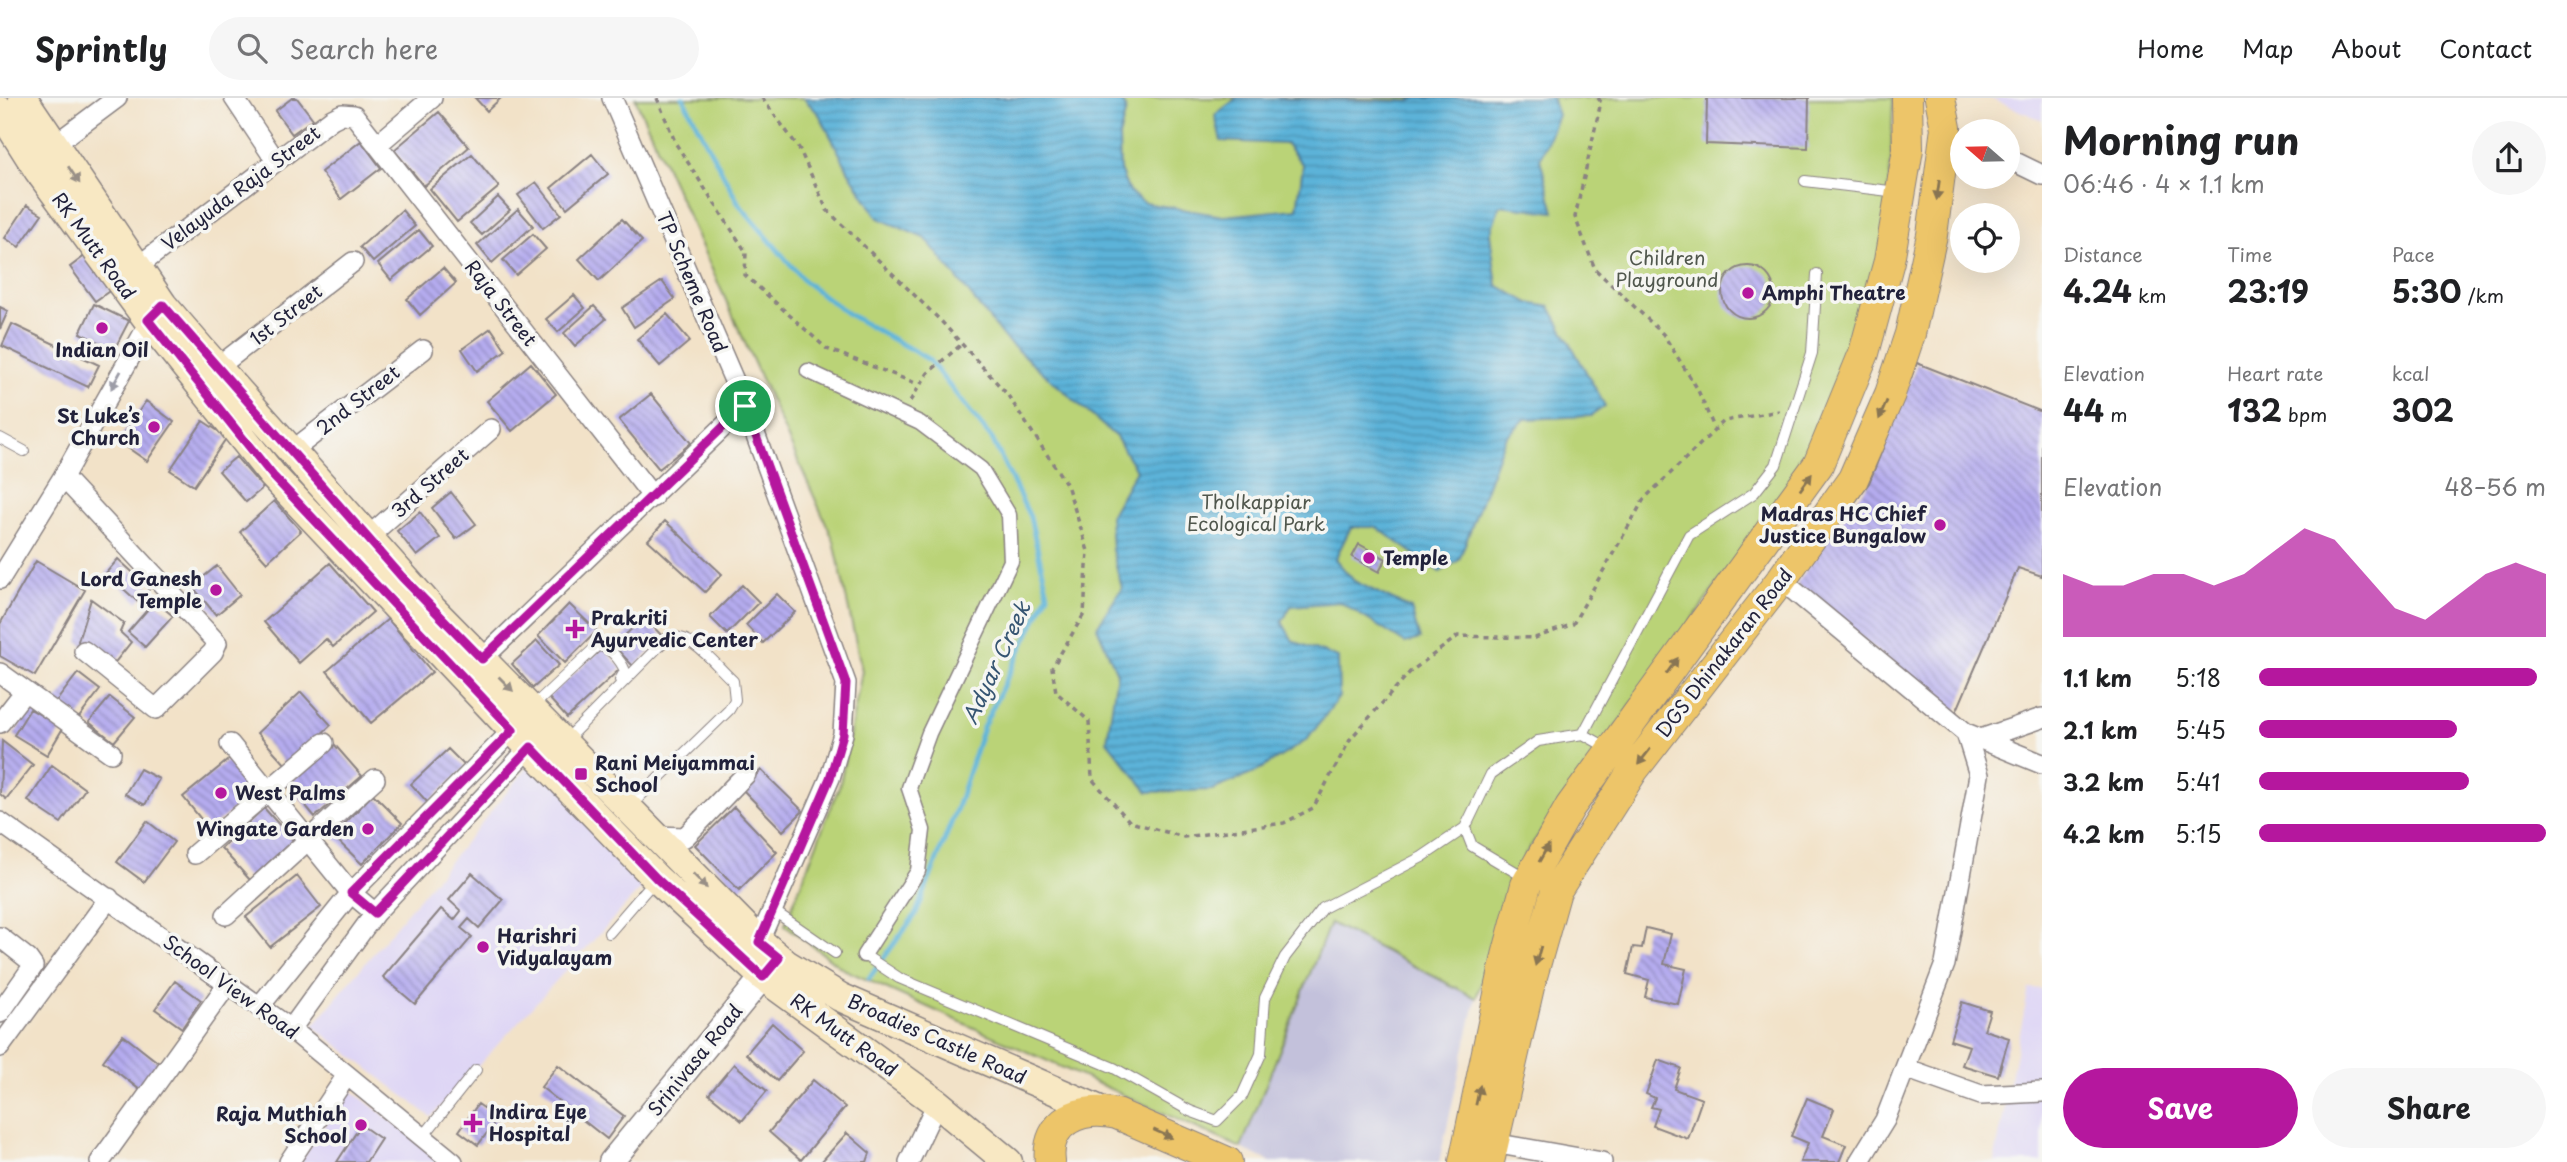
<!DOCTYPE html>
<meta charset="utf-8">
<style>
:root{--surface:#fff;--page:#f6f6f6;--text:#202124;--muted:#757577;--line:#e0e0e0;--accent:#b5179e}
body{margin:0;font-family:"Playpen Sans",sans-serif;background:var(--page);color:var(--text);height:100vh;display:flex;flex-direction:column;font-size:26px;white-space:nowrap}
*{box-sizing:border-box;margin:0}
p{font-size:23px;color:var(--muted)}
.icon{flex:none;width:38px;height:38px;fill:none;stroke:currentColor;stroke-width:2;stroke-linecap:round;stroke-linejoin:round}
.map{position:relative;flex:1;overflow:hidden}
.details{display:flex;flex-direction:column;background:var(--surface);width:525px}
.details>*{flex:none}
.needle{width:46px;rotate:290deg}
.buttons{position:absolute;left:1950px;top:21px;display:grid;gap:14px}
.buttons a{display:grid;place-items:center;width:70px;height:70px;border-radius:50%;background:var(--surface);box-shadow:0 7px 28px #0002;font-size:35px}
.pin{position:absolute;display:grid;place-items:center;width:60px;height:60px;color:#fff;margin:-30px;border:4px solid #fff;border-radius:50%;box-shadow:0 2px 7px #0007}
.round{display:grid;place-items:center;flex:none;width:74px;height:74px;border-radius:37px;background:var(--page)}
.head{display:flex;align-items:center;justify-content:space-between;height:119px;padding:0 21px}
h1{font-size:38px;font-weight:700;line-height:52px}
.metrics{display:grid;grid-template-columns:repeat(3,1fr);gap:10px;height:119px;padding:7px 21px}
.metrics div{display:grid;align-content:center}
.metrics b{font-size:30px;font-weight:700}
.metrics small{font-size:19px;font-weight:400}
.metrics p{font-size:19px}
.chart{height:196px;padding:14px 21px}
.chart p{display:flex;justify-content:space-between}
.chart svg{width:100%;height:126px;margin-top:7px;fill:var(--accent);opacity:.7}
.button{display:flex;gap:14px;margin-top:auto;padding:14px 21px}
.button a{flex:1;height:80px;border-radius:42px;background:var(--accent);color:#fff;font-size:28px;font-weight:700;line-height:80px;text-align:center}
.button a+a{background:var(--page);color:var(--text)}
ul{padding:0 21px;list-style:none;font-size:23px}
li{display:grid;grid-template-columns:112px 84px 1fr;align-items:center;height:52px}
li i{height:18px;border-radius:9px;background:var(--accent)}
header{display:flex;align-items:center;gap:42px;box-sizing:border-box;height:98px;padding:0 35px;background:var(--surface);border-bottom:2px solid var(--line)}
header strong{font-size:33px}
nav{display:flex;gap:38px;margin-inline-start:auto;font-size:24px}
.search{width:490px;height:63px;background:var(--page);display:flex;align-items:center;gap:18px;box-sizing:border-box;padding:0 24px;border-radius:38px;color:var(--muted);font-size:26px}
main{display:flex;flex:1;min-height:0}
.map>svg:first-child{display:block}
.built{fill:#ded5f5}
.industrial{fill:#c3c1db}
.park{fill:#bad377;stroke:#6e7a59;stroke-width:2}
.water{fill:url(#water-rules);stroke:#3f6a8a;stroke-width:2}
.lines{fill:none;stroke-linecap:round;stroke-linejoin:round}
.stream{stroke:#5cb3d9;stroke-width:5}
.building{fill:url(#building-back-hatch)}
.service-casing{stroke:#8a8282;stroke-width:12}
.pedestrian-casing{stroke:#8a8282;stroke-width:17}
.minor-casing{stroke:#8a8282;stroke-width:22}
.tertiary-casing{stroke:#8a8282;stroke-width:27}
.secondary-casing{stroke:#8a8282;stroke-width:31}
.primary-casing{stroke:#8a8282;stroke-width:32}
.path{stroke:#8a8282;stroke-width:3.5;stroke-dasharray:5 5;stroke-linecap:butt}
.service{stroke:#fff;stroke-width:10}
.pedestrian{stroke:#fff;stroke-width:14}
.minor{stroke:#fff;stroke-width:19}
.tertiary{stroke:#fff;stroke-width:24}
.secondary{stroke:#f8e8c3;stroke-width:28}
.primary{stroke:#edc569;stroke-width:30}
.oneway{fill:#988f86}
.oneway2{fill:#887452}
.oneway3{fill:#9c9ca7}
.route-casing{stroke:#fff;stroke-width:14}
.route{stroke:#b5179e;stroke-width:9}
.poi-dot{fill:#b5179e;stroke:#f6f6f2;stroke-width:2.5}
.labels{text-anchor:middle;stroke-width:7;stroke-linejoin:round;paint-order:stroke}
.street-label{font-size:19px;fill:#22223b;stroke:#f6f6f2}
.park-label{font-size:19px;fill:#50574d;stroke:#f6f6f2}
.poi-label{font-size:19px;font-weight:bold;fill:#22223b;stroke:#f6f6f2;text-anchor:start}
.water-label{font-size:21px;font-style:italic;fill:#365572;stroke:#f6f6f2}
</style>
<header>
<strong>Sprintly</strong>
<div class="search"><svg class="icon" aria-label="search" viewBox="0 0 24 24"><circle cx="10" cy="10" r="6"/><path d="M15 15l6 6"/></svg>Search here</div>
<nav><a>Home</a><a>Map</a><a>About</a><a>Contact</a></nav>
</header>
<main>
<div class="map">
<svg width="2042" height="1064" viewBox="0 0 2042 1064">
<defs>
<pattern id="water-rules" width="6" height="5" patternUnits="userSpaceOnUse" patternTransform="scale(1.75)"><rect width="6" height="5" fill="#5cb3d9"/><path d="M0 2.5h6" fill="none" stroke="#4c91b1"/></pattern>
<pattern id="building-back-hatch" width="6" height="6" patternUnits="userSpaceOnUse" patternTransform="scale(1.75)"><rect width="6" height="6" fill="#b5acef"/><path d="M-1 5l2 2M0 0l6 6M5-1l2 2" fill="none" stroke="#938cc3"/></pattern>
</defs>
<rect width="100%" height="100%" fill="#f6f6f2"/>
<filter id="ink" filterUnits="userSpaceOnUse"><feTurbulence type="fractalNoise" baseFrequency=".0143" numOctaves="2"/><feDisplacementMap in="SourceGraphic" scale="14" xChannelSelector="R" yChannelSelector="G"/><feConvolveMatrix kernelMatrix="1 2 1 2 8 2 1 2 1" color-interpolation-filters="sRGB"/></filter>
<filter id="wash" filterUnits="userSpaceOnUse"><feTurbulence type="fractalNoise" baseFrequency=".00686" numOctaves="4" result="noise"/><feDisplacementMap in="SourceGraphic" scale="28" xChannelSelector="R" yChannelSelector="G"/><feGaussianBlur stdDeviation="1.57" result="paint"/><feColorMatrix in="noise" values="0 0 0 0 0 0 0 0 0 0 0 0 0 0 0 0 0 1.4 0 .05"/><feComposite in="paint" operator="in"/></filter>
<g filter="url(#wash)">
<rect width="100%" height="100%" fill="#f2e2c8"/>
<path class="built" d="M1989,0h53v22z
M538,657l122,113 -229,249 -118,-91z
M2029,890l13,1v173h-48z
M349,991l98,73h-147z"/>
<path class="industrial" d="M1330,825l146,75 -37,164h-168l-30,-14z"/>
<path class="park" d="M635,0h1258l-2,65 -9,87 -30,108 -49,106 -277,389 -50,145 -146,-75 -89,225 -398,-179 -58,-44 55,-141 22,-113 -28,-130z"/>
<path class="water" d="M803,0h318l5,12 -7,27 1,33 9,22 16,11 78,13 74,-7 6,-44 -17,-21 -65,-3 -6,-26 22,-17 172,3 8,-3h135l6,17 -18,44 14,53 -54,-7 -10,29 7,51 32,18 21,4 55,99 -14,10 -66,3 -20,19 -46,122 -19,12 -64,-45h-25l-16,32 19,22 57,28 9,30 -15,4 -65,-41 -49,4 -9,16 11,19 45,17 1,39 -32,43 -53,33 -42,17 -64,2 -41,-51 10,-68 -20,-46 25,-39 -10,-38 -2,-34 26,-46 -20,-33 -110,-97 -80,-101 -48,-21 -29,-46 -30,-58z"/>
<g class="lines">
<path class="stream" d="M683,0l56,106 65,77 44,33 80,45 64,80 38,78 18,77 -65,133 -25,78 -42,109 -47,64"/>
</g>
<g id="blocks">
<path class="building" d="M292,0h5l16,21 -21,15 -17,-23z
M475,0h26l-14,13z
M1707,0h102l-1,50 -102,-4z
M439,14l30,35 -45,39 -30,-36z
M361,43l20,27 -40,31 -20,-27z
M472,56l27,33 -42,35 -27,-33z
M592,56l16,20 -41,34 -16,-20z
M536,84l25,32 -18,14 -25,-33z
M498,99l12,13 -28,25 -12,-12z
M27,107l15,9 -23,33 -14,-9z
M518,111l15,17 -41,37 -15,-18z
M402,112l13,16 -42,36 -13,-15z
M622,121l20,22 -43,40 -20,-22z
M419,132l13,16 -41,34 -13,-16z
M533,136l13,15 -30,26 -13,-15z
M90,154l25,35 -20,14 -25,-34z
M1722 194a26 26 0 1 1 52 0a26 26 0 1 1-52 0Z
M443,170l13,15 -36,32 -13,-16z
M662,183l13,18 -41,28 -12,-19z
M574,197l11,13 -27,24 -12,-13z
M94,206l35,17 -15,29 -34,-17z
M594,208l12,13 -31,27 -11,-13z
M0,209l8,4 -8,18z
M667,216l23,27 -30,25 -23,-27z
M12,226l87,41 -11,22 -86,-41z
M491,230l15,22 -29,21 -15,-22z
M531,265l25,31 -44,37 -25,-30z
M1917,265l125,49v164l-24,-8 -63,147 -159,-131 73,-101z
M651,296l40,49 -32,26 -40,-49z
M146,303l28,21 -27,39 -29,-20z
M203,323l24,16 -33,49 -24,-16z
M236,359l27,31 -17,14 -27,-31z
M451,394l25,32 -20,15 -24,-31z
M274,403l27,30 -34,31 -27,-30z
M420,414l20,26 -23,18 -20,-25z
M665,423l57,53 -17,18 -57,-52z
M1359,446l27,15 -7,13 -27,-15z
M118,461l32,29 -12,14 -32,-29z
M36,463l49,29 -50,86 -35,-20v-32z
M330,465l43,49 -40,35 -7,-8 -27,24 -35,-41z
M217,468l23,29 -24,20 -24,-29z
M742,487l17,17 -32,32 -17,-17z
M777,496l18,18 -32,31 -17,-18z
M91,501l33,24 -4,9 11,10 -19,24 -34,-25z
M155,503l18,15 -28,31 -17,-15z
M569,506l28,27 -32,32 -27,-27z
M644,519l20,21 -30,29 -20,-21z
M388,521l44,53 -61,51 -44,-52z
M537,543l22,24 -26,23 -21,-24z
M603,550l18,20 -54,50 -19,-21z
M78,575l22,17 -23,30 -22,-17z
M301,594l30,33 -44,41 -30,-33z
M110,599l25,20 -21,25 -25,-20z
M30,611l33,19 -16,27 -33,-20z
M2,643l31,24 -27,34 -6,-5z
M334,646l28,32 -47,41 -27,-33z
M448,651l18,18 -38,36 -17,-19z
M233,658l26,33 -50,40 -26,-32z
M52,667l33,24 -24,34 -33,-22z
M140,671l19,10 -14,26 -20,-11z
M761,672l42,41 -20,20 -41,-42z
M373,696l29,29 -40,41 -29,-28z
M734,709l43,45 -38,38 -44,-45z
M264,710l29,32 -43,40 -29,-32z
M147,723l27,21 -30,40 -27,-20z
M472,775l31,27 -24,28 -10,-9 -8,9 11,9 -57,67 -32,-27 58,-68 13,11 7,-9 -12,-11z
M297,778l24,31 -51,40 -24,-30z
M1646,830l25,6 -7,30 22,5 -8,35 -33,-7 4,-17 -22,-6 6,-27 9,1z
M175,883l26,19 -19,28 -27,-19z
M1962,904l28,9 -6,19 25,8 -11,38 -36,-11 7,-19 -19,-6z
M772,925l31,28 -26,30 -31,-27z
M123,937l37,29 -20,26 -37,-29z
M1658,962l23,8 -7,21 28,10 -14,40 -35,-13 6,-17 -8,-2 4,-9 -9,-4z
M734,966l33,27 -25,30 -33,-27z
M558,967l66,51 -17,23 -66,-52z
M813,982l32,27 -44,53 -32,-28z
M1807,1000l27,11 -11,27 23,9 -7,17h-39l8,-19 -17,-7z
M478,1006l20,14 -20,27 -19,-14z
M361,1027l20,14 -15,23h-29z
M847,1035l23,20 -3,9h-46z"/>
</g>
</g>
<g filter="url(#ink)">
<use href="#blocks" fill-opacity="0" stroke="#8a8282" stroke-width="2"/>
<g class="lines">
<defs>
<path id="service" d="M1805,83l93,11
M0,340l24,13
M531,610l66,-62c12,-1 24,15 28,25l-5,9
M1583,636l106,-199 65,-42 22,-28 36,-112 5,-79
M566,642l100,-101c24,-10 50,27 67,42l2,19 -6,10 -99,96
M1524,783l-5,-7 -47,-28 -7,-18 26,-54 47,-33 45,-7 25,14
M774,813l61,42
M609,835l45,-52
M864,857l35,23 215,90 76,43 27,10 25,-25 19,-42 4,-56 20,-41 38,-49 99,-51 43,-29
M422,1040l54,-68"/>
<path id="pedestrian" d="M808,273l112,52 61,46 28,46 2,46 -82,172 -20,55 14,42 -5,41 -54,84"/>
<path id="minor" d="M234,0l42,63
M612,0l133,308 101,277 -3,51 -13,44 -71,163
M54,47l63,-47
M377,47l55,-47
M2007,60l35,17
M137,169l195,-148 10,-5 12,1 299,382
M218,269l135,-105
M293,352l130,-100
M63,379l154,166 -4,9 -57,57 -72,-58
M369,438l122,-107
M0,481l63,-102 92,-164
M1781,482l185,153 76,31
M482,561l263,-253
M0,575l111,80
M0,625l25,-32
M1981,641l61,-21
M230,646l121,149 24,20
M0,724l291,207 162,133
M656,738l29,1 61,-63
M195,756l129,-111
M226,817l149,-136
M0,839l28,22 5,7 -33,47
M259,909l92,-114 162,-163
M291,931l84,-116 162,-173
M0,949l109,-149
M1905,970l76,27 61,-3
M1493,1045l109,19
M100,1064l127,-177
M289,1064l58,-87
M909,1064l28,-59
M1859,1064l26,-42 60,-156 34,-189 -13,-42"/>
<path id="tertiary" d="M611,1064l164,-200"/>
<path id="secondary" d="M23,0l140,207 37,43 233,262 326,331 27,23 54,33 260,113
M0,12l38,60 110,150 125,156 232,246 151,156 107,99 174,126 71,59"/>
<path id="primary" d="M1050,1064c-5,-42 32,-56 67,-48l110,48
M1464,1064l43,-206 19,-71 44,-78 248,-342 46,-112 25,-92 19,-112 -1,-51
M1489,1064l40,-175 27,-96 78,-122 147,-189 72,-101 37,-85 20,-60 22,-99 14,-107 -6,-30"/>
</defs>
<use href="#service" class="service-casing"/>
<use href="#pedestrian" class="pedestrian-casing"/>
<use href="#minor" class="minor-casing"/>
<use href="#tertiary" class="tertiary-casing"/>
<use href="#secondary" class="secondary-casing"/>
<use href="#primary" class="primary-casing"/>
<path class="path" d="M657,0l19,46 70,108 -1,23 82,74 91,35
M762,0l37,50 28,62 114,111 66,73 60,91 21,66 -4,63 -32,54 4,24 33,29 3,58 38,43 54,15 100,-14 29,-15 38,-70 59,-66 48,-36 77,2 38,-14 71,-125 80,-78 55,-10
M1598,0l3,4 -26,115 20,52 68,65 34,54 18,42
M910,303l18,-28 34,-29"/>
<use href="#service" class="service"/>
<use href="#pedestrian" class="pedestrian"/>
<use href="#minor" class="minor"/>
<use href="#tertiary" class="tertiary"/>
<use href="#secondary" class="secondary"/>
<use href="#primary" class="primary"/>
</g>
<defs><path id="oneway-solid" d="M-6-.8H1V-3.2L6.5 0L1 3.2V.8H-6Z" transform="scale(1.75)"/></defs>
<g class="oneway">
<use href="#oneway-solid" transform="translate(74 77) rotate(56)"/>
<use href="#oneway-solid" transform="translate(506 586) rotate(45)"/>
<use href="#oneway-solid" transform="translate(700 783) rotate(46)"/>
</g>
<g class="oneway2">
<use href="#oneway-solid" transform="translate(1938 92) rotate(98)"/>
<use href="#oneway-solid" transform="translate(1883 312) rotate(113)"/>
<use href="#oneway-solid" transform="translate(1806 384) rotate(-54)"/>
<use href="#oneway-solid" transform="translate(1672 568) rotate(-54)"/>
<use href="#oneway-solid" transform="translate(1644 659) rotate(128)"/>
<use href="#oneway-solid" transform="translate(1544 755) rotate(-61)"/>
<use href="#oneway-solid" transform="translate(1538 858) rotate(106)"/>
<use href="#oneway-solid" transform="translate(1478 997) rotate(-78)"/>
<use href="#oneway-solid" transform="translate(1163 1036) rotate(24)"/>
</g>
<use class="oneway3" href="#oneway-solid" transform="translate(116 282) rotate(119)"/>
</g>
<g class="lines" filter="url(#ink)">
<defs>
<path id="route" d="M163,207l239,272 80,82 263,-253 101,277 -3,51 -13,44 -71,164 20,16 -16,19 -107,-99 -125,-131 -156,166 -24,-20 162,-163 -240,-254 -125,-156z"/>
</defs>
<use href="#route" class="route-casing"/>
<use href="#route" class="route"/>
</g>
<g class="poi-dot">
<circle cx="1748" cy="195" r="7"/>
<circle cx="102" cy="230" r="7"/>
<circle cx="154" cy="329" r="7"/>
<circle cx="1940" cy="427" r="7"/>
<circle cx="1369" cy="460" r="7"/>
<circle cx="216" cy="492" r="7"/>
<path d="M571.5 520.5h7v7h7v7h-7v7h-7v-7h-7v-7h7z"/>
<rect x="574" y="669" width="14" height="14" rx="3.5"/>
<circle cx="221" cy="695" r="7"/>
<circle cx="368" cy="731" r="7"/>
<circle cx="483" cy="849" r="7"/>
<path d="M469.5 1014.5h7v7h7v7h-7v7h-7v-7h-7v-7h7z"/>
<circle cx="361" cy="1027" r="7"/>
</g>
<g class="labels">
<g class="street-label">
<text transform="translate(241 90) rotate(-37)" y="7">Velayuda Raja Street</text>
<text transform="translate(94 148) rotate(54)" y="7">RK Mutt Road</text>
<text transform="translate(692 184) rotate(67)" y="7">TP Scheme Road</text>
<text transform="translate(501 205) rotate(52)" y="7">Raja Street</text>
<text transform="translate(286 217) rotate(-38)" y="7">1st Street</text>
<text transform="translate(358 302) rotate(-38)" y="7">2nd Street</text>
<text transform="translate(430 385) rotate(-41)" y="7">3rd Street</text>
<text transform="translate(1724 555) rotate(-52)" y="7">DGS Dhinakaran Road</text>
<text transform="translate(231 889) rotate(36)" y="7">School View Road</text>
<text transform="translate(844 937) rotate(36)" y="7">RK Mutt Road</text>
<text transform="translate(937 941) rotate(24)" y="7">Broadies Castle Road</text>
<text transform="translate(695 962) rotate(-51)" y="7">Srinivasa Road</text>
</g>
<g class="park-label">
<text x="1667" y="167">Children<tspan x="1667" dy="22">Playground</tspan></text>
<text x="1256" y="411">Tholkappiar<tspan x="1256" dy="22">Ecological Park</tspan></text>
</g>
<g class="poi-label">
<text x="1762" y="202">Amphi Theatre</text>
<text x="102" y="259" text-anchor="middle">Indian Oil</text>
<text x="140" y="325" text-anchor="end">St Luke’s<tspan x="140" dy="22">Church</tspan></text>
<text x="1926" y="423" text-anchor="end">Madras HC Chief<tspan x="1926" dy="22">Justice Bungalow</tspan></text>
<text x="1383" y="467">Temple</text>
<text x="202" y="488" text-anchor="end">Lord Ganesh<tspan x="202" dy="22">Temple</tspan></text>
<text x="591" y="527">Prakriti<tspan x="591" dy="22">Ayurvedic Center</tspan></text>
<text x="595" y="672">Rani Meiyammai<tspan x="595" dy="22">School</tspan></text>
<text x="235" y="702">West Palms</text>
<text x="354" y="738" text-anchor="end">Wingate Garden</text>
<text x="497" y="845">Harishri<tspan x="497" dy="22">Vidyalayam</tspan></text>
<text x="489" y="1021">Indira Eye<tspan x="489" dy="22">Hospital</tspan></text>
<text x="347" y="1023" text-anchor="end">Raja Muthiah<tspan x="347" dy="22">School</tspan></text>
</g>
<g class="water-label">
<text transform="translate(997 565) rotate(-65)" y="7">Adyar Creek</text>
</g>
</g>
</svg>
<div class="buttons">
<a><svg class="needle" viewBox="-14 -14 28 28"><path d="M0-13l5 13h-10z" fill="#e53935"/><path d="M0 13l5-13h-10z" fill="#757577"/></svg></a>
<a><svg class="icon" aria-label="locate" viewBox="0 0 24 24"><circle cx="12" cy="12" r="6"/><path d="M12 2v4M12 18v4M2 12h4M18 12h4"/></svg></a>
</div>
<div class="pin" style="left:745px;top:308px;background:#1e9e55"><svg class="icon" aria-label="arrive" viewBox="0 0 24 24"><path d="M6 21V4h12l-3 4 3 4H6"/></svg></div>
</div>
<section class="details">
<div class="head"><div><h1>Morning run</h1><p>06:46 · 4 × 1.1 km</p></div><a class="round"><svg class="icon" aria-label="share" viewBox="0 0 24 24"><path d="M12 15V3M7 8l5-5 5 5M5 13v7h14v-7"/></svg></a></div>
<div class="metrics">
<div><p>Distance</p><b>4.24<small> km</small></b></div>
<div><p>Time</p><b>23:19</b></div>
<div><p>Pace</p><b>5:30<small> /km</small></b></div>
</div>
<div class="metrics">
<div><p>Elevation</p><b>44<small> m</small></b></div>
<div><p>Heart rate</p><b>132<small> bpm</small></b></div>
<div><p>kcal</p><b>302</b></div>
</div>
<div class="chart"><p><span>Elevation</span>48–56 m</p>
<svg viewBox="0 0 160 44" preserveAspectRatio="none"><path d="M0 44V22L10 26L20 26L30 22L40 22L50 26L60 22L70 14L80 6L90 10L100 22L110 34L120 38L130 30L140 22L150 18L160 22V44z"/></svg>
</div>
<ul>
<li><b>1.1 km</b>5:18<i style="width:97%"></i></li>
<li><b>2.1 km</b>5:45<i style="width:69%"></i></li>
<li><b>3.2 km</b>5:41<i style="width:73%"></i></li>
<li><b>4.2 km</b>5:15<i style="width:100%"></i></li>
</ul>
<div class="button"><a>Save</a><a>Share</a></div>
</section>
</main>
